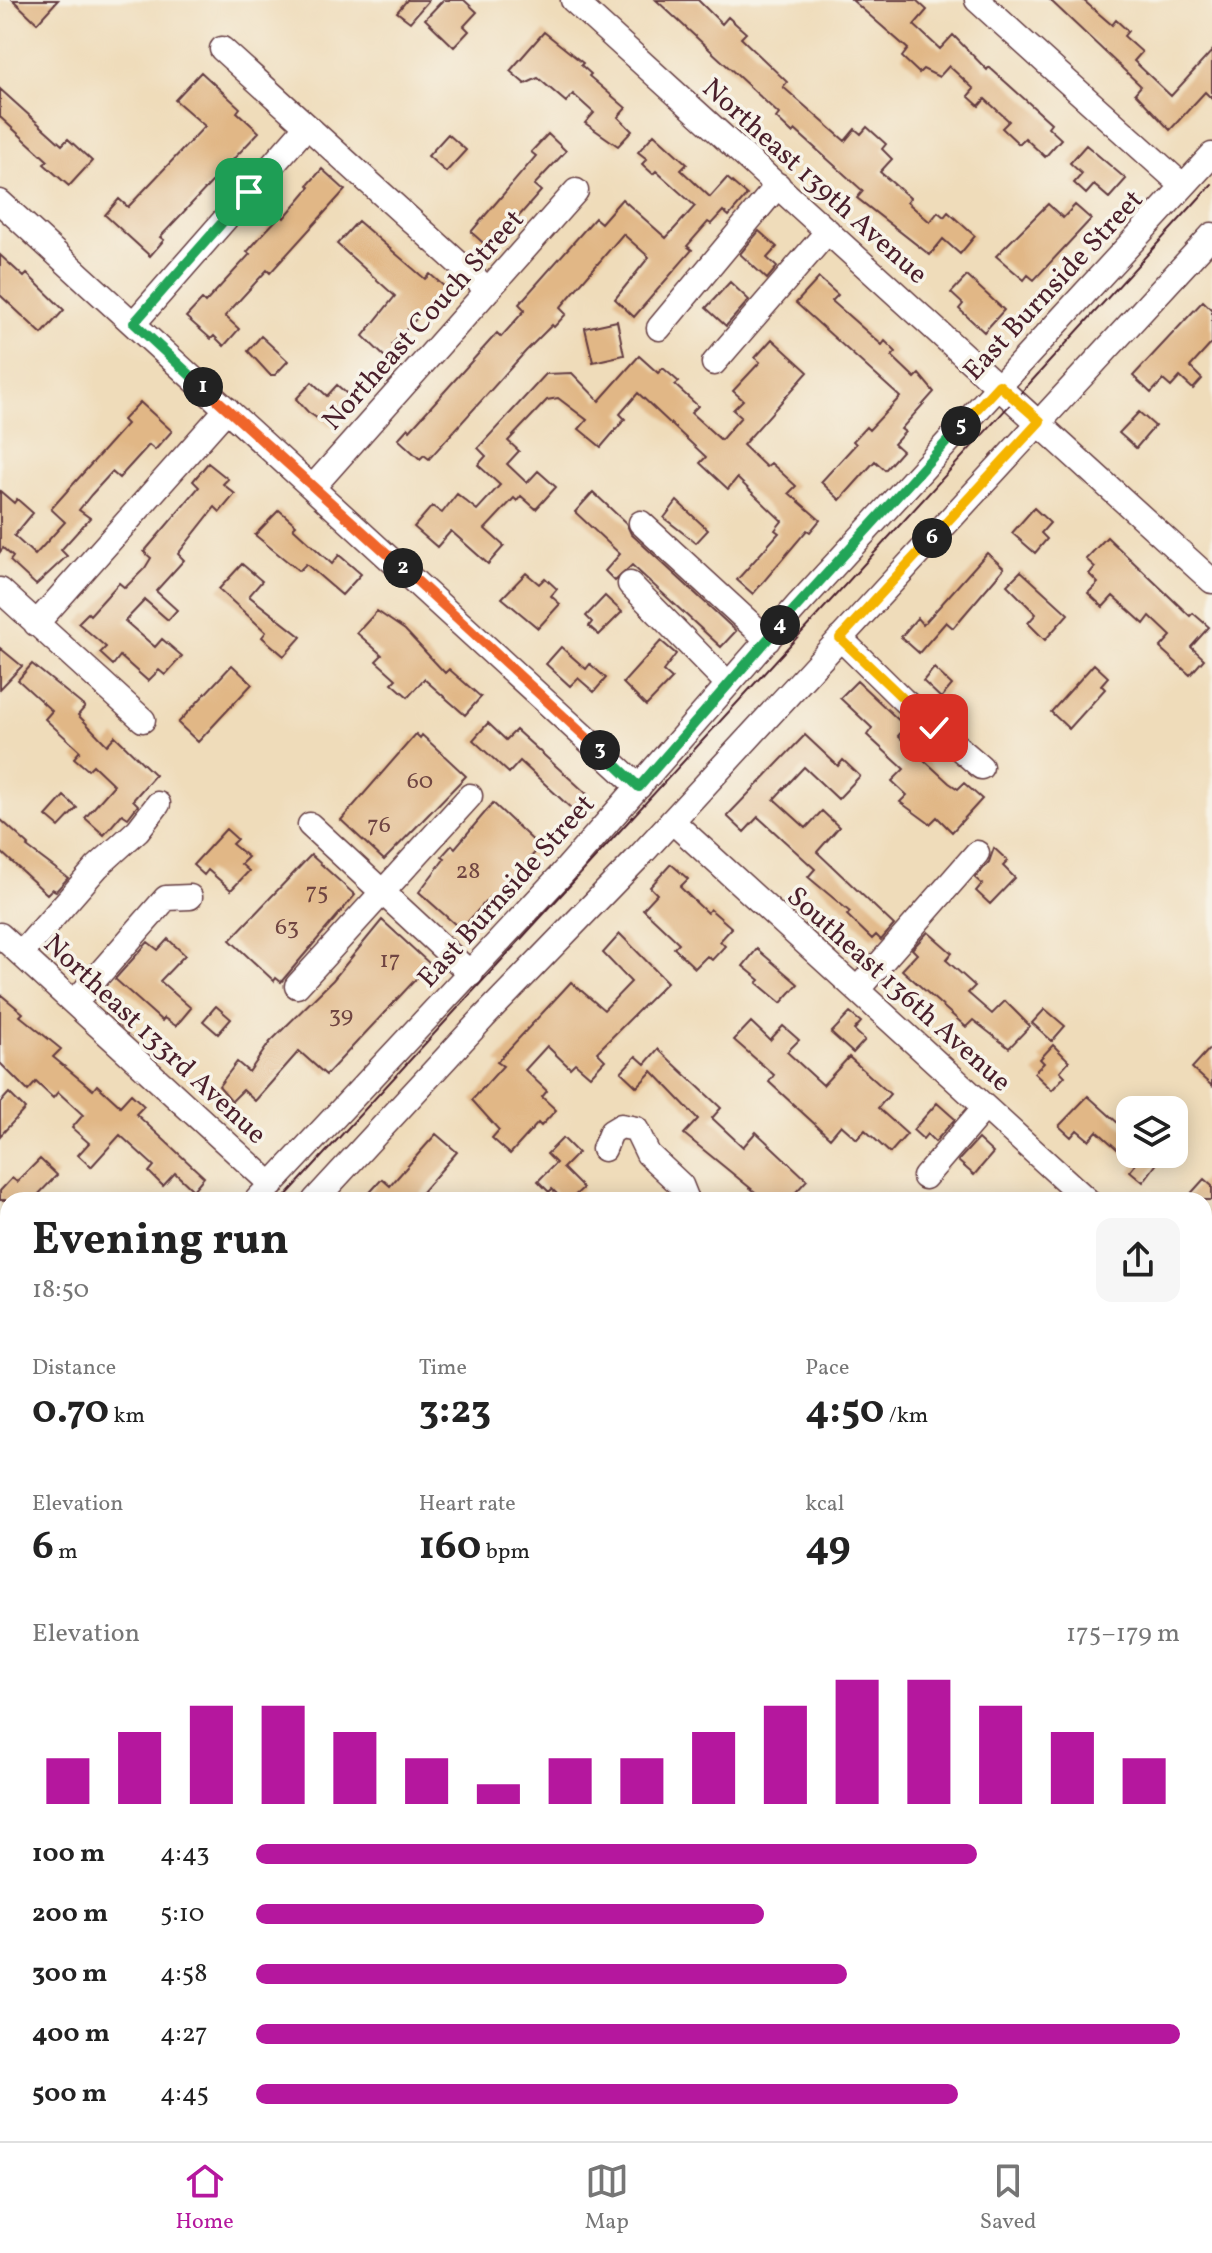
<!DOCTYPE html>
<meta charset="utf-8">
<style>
:root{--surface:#fff;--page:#f6f6f6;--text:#222;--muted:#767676;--line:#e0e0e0;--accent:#b5179e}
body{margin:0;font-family:Vollkorn,serif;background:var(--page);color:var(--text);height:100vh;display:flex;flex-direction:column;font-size:30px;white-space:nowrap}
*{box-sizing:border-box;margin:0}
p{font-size:26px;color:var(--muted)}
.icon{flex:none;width:44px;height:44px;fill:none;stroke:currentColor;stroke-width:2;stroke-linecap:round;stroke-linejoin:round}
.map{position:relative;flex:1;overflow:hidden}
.sheet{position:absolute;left:0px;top:1192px;width:1212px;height:950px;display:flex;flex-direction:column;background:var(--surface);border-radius:24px 24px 0 0;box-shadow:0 4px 20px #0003}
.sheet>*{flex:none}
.controls{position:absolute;left:1116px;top:1096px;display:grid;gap:16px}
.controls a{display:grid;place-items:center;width:72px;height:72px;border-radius:16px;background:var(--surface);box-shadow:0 4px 20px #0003;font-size:40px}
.pin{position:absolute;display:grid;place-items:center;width:68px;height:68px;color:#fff;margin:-34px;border-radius:16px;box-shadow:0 4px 12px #0006}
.km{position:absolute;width:40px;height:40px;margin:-20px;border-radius:50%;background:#222;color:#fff;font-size:22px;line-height:40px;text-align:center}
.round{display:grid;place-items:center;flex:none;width:84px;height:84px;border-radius:16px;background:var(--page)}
.headline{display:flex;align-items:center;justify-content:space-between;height:136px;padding:0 32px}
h1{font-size:44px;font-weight:700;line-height:60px}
.stats{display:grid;grid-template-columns:repeat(3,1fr);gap:12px;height:136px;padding:8px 32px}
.stats div{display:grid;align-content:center}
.stats b{font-size:40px;font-weight:700}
.stats small{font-size:22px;font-weight:400}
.stats p{font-size:22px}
.chart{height:224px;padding:16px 32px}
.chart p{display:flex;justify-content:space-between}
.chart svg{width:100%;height:144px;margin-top:8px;stroke:var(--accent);stroke-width:6}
ul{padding:0 32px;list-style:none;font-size:26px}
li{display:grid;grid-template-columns:128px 96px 1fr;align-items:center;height:60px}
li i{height:20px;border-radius:10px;background:var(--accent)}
.tab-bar{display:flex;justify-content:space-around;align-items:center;height:112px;border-top:2px solid var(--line);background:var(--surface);font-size:22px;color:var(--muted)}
.tab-bar a{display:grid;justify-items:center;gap:4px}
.tab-bar .current{color:var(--accent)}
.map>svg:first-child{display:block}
.building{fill:#e1b786}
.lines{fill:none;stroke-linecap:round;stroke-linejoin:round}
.minor-casing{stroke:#633b40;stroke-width:27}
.major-casing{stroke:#633b40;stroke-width:33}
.minor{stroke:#fff;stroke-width:24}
.major{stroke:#f8bd89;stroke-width:30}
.tram{stroke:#4a1f2b;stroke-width:2}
.split-1-casing{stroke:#fff;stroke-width:16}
.split-2-casing{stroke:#fff;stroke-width:16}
.split-3-casing{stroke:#fff;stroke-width:16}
.split-4-casing{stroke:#fff;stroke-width:16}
.split-5-casing{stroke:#fff;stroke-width:16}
.split-6-casing{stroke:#fff;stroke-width:16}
.split-7-casing{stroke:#fff;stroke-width:16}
.split-1{stroke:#22a559;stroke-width:10}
.split-2{stroke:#f0652b;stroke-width:10}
.split-3{stroke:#f0652b;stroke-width:10}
.split-4{stroke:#22a559;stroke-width:10}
.split-5{stroke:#22a559;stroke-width:10}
.split-6{stroke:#f5b400;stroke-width:10}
.split-7{stroke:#f5b400;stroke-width:10}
.labels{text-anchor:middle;stroke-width:7;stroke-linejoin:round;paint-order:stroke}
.number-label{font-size:24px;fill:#704542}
.street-label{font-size:28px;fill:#4a1f2b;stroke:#f7f3e8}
</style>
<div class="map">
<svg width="1212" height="2141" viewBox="0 0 1212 2141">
<rect width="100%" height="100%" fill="#f7f3e8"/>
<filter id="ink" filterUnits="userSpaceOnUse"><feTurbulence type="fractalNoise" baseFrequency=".0125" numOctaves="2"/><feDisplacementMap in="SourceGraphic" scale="16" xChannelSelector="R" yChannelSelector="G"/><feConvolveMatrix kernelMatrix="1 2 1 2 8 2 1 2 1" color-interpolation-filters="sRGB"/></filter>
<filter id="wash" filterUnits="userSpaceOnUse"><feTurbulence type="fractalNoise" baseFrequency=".006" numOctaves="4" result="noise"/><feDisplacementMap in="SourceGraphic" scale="32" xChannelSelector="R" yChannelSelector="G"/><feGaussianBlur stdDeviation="1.8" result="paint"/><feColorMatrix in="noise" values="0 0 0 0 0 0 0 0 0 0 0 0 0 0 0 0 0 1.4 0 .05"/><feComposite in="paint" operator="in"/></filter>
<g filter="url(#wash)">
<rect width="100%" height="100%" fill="#efdcba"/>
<g id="blocks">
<path class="building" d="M13,0h45l-21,23z
M407,0h22l-19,22 -13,-10z
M443,0h21l13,12 -13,14 5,5 -15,16 -29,-28z
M656,0h42l24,24 6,-7 18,16 -5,5 46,44 -4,5 62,54 10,-12 6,5 6,-7 19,17 -4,5 10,10 -12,13 30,26 -3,4 23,20 8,-10 6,5 4,-5 27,24 -15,18 -17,-15 -13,16 -73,-57 6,-7 -68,-61 -3,3 -16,-15 3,-4z
M852,0h64l11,10 -13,15 26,24 13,-14 34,35 2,-3 62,56 -3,4 13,12 -16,18 -20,-19 -6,6 -17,-16 7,-7 -24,-22 -6,7 -11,-10 6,-7 -25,-23 -10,11 -16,-8 -4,4 -17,-16 6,-8z
M1050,0h33l29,25 4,-5 12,11 -4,5 18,16 -8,9 37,35 41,-45v48l-7,-7 -35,38 -35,-37 6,-7z
M544,32l39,31 -2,2 10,9 -2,2 37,32 -8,9 14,14 -14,15 -33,-23 9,-10 -21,-19 -7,8 -28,-24 -13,6 -15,-13z
M201,72l39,36 -3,4 22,20 -99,105 4,3 -14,16 -45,-41 14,-16 9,8 77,-81 -30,-26z
M0,89l62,56 6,-6 24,22 -23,25 -25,-22 4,-3 -48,-44z
M448,134l18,16 -20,22 -18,-16z
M548,134l18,17 -32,34 7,6 -51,58 -19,-17 65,-76 -5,-4z
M654,134l33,30 -6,6 29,27 17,-19 20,17 -18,21 -6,-5 -12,13 -3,-2 -21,24 5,4 -58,67 -19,-18 34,-42 -26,-23 -63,74 6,6 -12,13 -2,-2 -26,26 -97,108 -5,-4 -4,4 -22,-20 10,-11 2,2 87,-97 4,4 24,-27 -6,-6 76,-86 6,5 21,-24 44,39 29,-32 -39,-35 -3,3 -11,-10 5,-5 -9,-7z
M1086,145l40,34 -17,19 -15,-13 -8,9 -12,-11 8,-9 -12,-11z
M322,169l23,21 -75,83 -3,-3 -42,46 14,13 -15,17 -10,-10 -3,3 -25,-22 16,-17 3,3 45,-49 -3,-2 15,-17 19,-20 3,3 26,-31 -2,-2z
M1048,204l15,14 12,-13 16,14 -57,61 -6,-5 -4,5 -28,-24z
M358,221l67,58 5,-5 16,14 -54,56 4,5 -9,10 -24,-23 32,-40 -58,-52z
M759,231l18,16 -10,11 10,9 -10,12 -27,-25z
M0,255l24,22 3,-3 37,36 -22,24 -42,-39z
M967,276l37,34 -20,22 -25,-23 4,-5 -12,-11z
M819,278l19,17 -6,6 50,44 3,-4 11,11 -4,4 23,22 4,-4 15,18 -33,37 4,3 -11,12 8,7 -17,19 -10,-9 -35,39 -19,-18 35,-38 -3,-3 13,-14 3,3 31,-33 -104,-94z
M730,282l19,18 -23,26 -20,-18z
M1203,301l9,9v33l-22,24 12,12 -9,10 -13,-12 -9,10 -8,-7 -12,13 -18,-17z
M617,321l7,34 -31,7 -8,-34z
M261,336l27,25 -13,14h-5l-22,-24z
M772,339l36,33 -65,73 23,22 5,-4 25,23 -7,7 31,27 -10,12 -3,-2 -54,64 -16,-14 42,-47 -4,-3 7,-9 -45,-43 -9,11 -28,-26 6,-6 -68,-64 -18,21 5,5 -24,28 -22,-18 8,-9 -29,-22 -11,2 -39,41 11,10 -12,13 20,19 11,-12 18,16 -20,22 -15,-13 -4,5 -3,-3 -29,31 19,17 -16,18 -37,-33 -14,16 -23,-20 18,-21 10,7 15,-19 20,16 23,-25 -22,-20 8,-9 -8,-8 68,-74 26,-1 27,28 40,-45 19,17 5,-5 16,14 -4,3 23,21 -7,7 30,27 20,-23 -8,-7 10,-10 -10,-9 27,-29 -5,-4z
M312,382l15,14 10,-11 18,16 -25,26 -22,-15 -12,-13z
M140,402l32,29 -17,19 -6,-5 -30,33 -7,-6 -21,23 -12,15 11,8 -29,32 6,6 -31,29 -26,-24 3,-4 -10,-9 -3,4v-61l14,12 3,-4 16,14 -19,23 21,19 30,-33 -14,-13 76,-85 -4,-4z
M1139,412l16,14 -19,22 -17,-15z
M208,463l20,16 -5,5 12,10 -15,18 -5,-5 -37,47 6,6 -28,31 21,19 -9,10 -23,-20 -20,21 30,26 7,-8 20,17 -17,19 -6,-5 -11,11 -28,-25 -7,9 -13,-12 6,-6 -28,-24 10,-10 2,2 29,-32 6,5 20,-20 6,-10 -7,-6 55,-65 -6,-6z
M593,492l33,31 5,11 105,97 -15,16 -89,-82 -17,16 -10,-10 15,-17 -45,-42z
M677,501l31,29 -12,13 -32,-25z
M1034,508l16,15 -9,10 6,6 -12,14 -23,-20z
M279,510l17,15 -3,3 39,36 7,-9 22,19 -19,21 -36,-31 -7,7 -44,-36z
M1107,537l83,79 3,-3 16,14 -18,20 13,12 -14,16 -30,-27 11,-12 -21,-20 -6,8 -31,-28 -10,11 -15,-14 10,-10 -9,-9 6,-7 -9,-8z
M987,553l17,15 -51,60 -7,-6 -27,31 -18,-16 16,-19 6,7z
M242,564l20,17 -13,15 52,41 -17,19 -22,-19 4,-5 -47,-43z
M1021,571l47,43 -23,26 -17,-17 8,-9 -29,-29z
M526,573l13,11 6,-6 12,11 -6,7 9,8 -22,24 -36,-30z
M605,596l17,16 -23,23 -10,-9 3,-4 -6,-6z
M377,611l28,19 40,43 4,-4 32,28 -16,18 -41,-36 -16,18 -16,-14 4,-4 -20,-18 6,-6 -25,-22z
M661,641l15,13 -13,17 9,8 -26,27 -23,-23z
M561,647l25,22 4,-5 16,14 -12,14 -16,-14 -8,8 -24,-22z
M0,648l22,18 -22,23z
M32,664l53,43 -7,8 29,30 8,-9 40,39 -22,25 5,5 -10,13 -6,-4 -18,21 -19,-17 29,-33 -21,-20 -5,5 -14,-12 6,-7 -35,-32 7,-8 -34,-31z
M1094,664l14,13 -7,8 4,4 -36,40 -18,-17z
M232,665l20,19 -54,58 -20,-19z
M934,668l18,17 -11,13 -18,-17z
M857,681l49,46 -8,9 51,47 9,6 6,-6 18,16 -30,33 -15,-15 -7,7 -30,-22 7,-7 -15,-14 12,-12 -37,-34 5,-7 -32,-30z
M488,723l18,17 10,-10 71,64 -14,16 -53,-49 -11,12 -36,-33z
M416,734l4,4 2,-3 44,41 -82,84 -43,-40z
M805,735l33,31 5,-6 17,16 -22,23 -34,-32 -30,32 32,29 16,-17 17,16 -22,25 77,73 -13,15 -5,-5 -4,4 -25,-24 3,-3 -42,-35 7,-8 -57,-52 -14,15 -17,-16z
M64,796l13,12 -18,19 -13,-11z
M493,803l47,44 -49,54 -2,-3 -26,29 -4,-4 -2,3 -38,-34 26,-34 -3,-2 10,-11 3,3z
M0,819l29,26 -2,2 41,31 -12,13 -4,-2 -5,5 -47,-43z
M226,829l11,10 -5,5 16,13 -7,7 8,7 -18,19 -23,-20 -4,5 -11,-10z
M994,848l14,13 -5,5 12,12 -25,26 -14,-13 6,-7 -7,-6 14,-16z
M311,855l44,40 -74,87 -5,-4 -2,3 -44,-41z
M671,864l17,15 -8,8 27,26 3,-4 22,19 -12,13 5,5 -13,14 -5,-4 -12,12 -21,-20 5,-5 -36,-34 14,-15 -7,-7z
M382,920l48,44 -104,111 -27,-24 -44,50 -12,-11 -11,11 -13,-15 18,-24 12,10 21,-30 63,-62z
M928,932l24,21 -6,7 29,26 -7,7 24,21 13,-13 25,25 -21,22 -36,-28 -7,7 -64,-57 15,-16 -5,-5z
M620,934l47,48 -70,70 8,8 -15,16 -15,-13 -5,5 -23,-22 -22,24 22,21 -5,6 14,13 -15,16 -3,-3 -28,31 -18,-16 7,-8 -27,-30 31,-34 -6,-4 74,-80 33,28 27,-28 -28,-29z
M168,939l17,16 -25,26 31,27 -15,18 -12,-8 -2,3 -47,-42 33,-37 10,8z
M757,949l41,35 -17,19 -24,-20 3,-3 -17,-14z
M0,994l23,19 -3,3 41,33 -8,8 40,33 4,-5 23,21 11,-12 13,12 -8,8 68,63 -11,13 -18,-17 -12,13 -14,-14 5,-6 -34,-31 -29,32 -13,-12 11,-12 -17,-15 11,-13 -25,-23 -5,6 -17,-16 -8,9 -28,-28z
M216,1006l15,13 -13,15 -15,-13z
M1045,1009l20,17 -13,15 -20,-18z
M850,1013l11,9 -7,8 11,10 -12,13 -22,-20z
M751,1022l19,18 13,-14 16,14 -12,12 36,33 26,-28 41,37 -12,14 29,26 -17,19 -25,-23 -8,9 -16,-14 -11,13 -61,-56 5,-7 -40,-35z
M1053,1045l16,16 -9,10 5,5 -13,14 -18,-17 10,-10 -4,-4z
M1212,1046v40l-20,-18z
M658,1049l63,59 -9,10 31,29 13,-15 51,48 -11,12 9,8h-40l-81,-66 14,-15 -46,-48 -15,16 -16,-15 15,-16 9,8z
M9,1093l16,16 -25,27v-33z
M1088,1096l42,38v20h34l-21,28 -13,-11 5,-6 -38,-34 -8,9 -12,-10 -6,7 -12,-11z
M937,1103l18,16 -20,23 -8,-8 -4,5 -10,-9z
M436,1134l21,18 -42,48h-52l19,-21 8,7z
M563,1138l15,15 -15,15 20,20 -13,12h-7l-11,-11 -3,3 -11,-11 18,-18 -9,-9z
M978,1139l15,14 -19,22 -16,-14z
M40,1159l17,16 -24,25h-33v-9l12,-13 5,4z
M1204,1179l8,7v14h-27z"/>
</g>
</g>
<g filter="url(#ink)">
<use href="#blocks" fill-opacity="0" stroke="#633b40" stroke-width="2"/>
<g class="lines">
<defs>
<path id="minor" d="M573,0l639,581
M977,0l206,186
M222,49l266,241
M0,202l639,585
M134,323l172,-196
M659,328l119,-143
M714,363l114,-132
M313,487l263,-296
M641,523l127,117
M630,584l98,100
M0,590l143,130
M36,624l191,-215
M840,638l63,62 78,67
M672,821l415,379
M310,825l161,149
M0,935l272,250
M21,954l76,-87 41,-37 20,-26
M297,986l173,-190
M857,990l120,-137
M74,1003l92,-105 24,-1
M604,1149l7,-17 10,-6 15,3 12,25 33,31 6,15
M925,1177l60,-70
M257,1200l304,-325 236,-269 415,-451
M315,1200l169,-183 152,-157 576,-625
M1204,1308l8,7
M1204,1471l8,5
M0,1483l8,-9
M1204,1541l8,7
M0,1555l8,-9
M1204,1738l8,-6
M8,1810v47
M1204,2080l8,-10
M814,2134l7,7
M1154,2141l6,-7"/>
<path id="major" d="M1204,1666l8,-9
M782,2141l6,-7"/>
</defs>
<use href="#minor" class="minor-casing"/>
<use href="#major" class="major-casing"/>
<use href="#minor" class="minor"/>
<use href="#major" class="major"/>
<path class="tram" d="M282,1200l930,-1016
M0,1507l8,-9
M0,1523l8,-8"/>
</g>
</g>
<g class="lines" filter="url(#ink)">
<defs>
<path id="split-1" d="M203,387l-69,-64 115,-131"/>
<path id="split-2" d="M203,387l200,181"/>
<path id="split-3" d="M403,568l197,182"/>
<path id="split-4" d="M600,750l39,37 141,-162"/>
<path id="split-5" d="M780,625l181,-199"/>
<path id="split-6" d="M932,538l108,-117 -41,-36 -38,41"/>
<path id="split-7" d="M932,538l-92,100 94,90"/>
</defs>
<use href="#split-1" class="split-1-casing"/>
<use href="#split-2" class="split-2-casing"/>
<use href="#split-3" class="split-3-casing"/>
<use href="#split-4" class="split-4-casing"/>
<use href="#split-5" class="split-5-casing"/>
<use href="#split-6" class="split-6-casing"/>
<use href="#split-7" class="split-7-casing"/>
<use href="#split-1" class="split-1"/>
<use href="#split-2" class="split-2"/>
<use href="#split-3" class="split-3"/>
<use href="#split-4" class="split-4"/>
<use href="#split-5" class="split-5"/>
<use href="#split-6" class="split-6"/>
<use href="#split-7" class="split-7"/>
</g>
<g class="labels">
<g class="number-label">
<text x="420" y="788">60</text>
<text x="379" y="832">76</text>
<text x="468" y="878">28</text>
<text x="317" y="899">75</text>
<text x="287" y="934">63</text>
<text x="390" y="967">17</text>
<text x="341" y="1022">39</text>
</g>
<g class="street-label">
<text transform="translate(816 180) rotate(42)" y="10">Northeast 139th Avenue</text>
<text transform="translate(1052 284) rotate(-47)" y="10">East Burnside Street</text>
<text transform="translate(422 319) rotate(-48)" y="10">Northeast Couch Street</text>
<text transform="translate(505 890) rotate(-48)" y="10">East Burnside Street</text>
<text transform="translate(900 988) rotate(42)" y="10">Southeast 136th Avenue</text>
<text transform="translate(156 1038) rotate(43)" y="10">Northeast 133rd Avenue</text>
</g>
</g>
</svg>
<div class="controls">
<a><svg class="icon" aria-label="layers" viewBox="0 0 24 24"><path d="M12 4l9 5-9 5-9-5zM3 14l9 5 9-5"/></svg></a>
</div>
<div class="pin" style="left:249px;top:192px;background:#1e9e55"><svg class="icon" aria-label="arrive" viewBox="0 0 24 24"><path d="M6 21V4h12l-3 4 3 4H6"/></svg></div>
<div class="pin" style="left:934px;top:728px;background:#d93025"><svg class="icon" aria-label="check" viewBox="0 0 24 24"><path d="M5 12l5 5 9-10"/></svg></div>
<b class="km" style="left:203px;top:387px">1</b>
<b class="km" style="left:403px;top:568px">2</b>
<b class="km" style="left:600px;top:750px">3</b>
<b class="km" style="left:780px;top:625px">4</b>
<b class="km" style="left:961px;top:426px">5</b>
<b class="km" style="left:932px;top:538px">6</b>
<section class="sheet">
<div class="headline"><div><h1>Evening run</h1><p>18:50</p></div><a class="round"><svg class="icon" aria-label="share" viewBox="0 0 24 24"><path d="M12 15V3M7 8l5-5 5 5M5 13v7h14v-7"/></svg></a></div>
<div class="stats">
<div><p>Distance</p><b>0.70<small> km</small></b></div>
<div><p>Time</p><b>3:23</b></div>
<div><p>Pace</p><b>4:50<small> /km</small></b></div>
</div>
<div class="stats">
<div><p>Elevation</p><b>6<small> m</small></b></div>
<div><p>Heart rate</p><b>160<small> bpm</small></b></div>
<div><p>kcal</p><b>49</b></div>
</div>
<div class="chart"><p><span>Elevation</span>175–179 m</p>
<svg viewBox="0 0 160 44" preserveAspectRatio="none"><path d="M5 44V30M15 44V22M25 44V14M35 44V14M45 44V22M55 44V30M65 44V38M75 44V30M85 44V30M95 44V22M105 44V14M115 44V6M125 44V6M135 44V14M145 44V22M155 44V30"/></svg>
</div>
<ul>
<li><b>100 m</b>4:43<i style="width:78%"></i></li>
<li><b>200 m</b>5:10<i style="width:55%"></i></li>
<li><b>300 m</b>4:58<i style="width:64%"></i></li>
<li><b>400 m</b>4:27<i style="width:100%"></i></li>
<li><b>500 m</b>4:45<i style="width:76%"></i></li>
</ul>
</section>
</div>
<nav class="tab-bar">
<a class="current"><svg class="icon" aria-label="home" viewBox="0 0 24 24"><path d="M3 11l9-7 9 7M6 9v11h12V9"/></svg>Home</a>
<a><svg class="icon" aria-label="map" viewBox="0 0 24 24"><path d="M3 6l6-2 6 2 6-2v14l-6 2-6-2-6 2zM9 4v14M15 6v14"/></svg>Map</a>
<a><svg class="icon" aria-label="saved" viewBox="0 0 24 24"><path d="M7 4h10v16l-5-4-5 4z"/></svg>Saved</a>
</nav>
